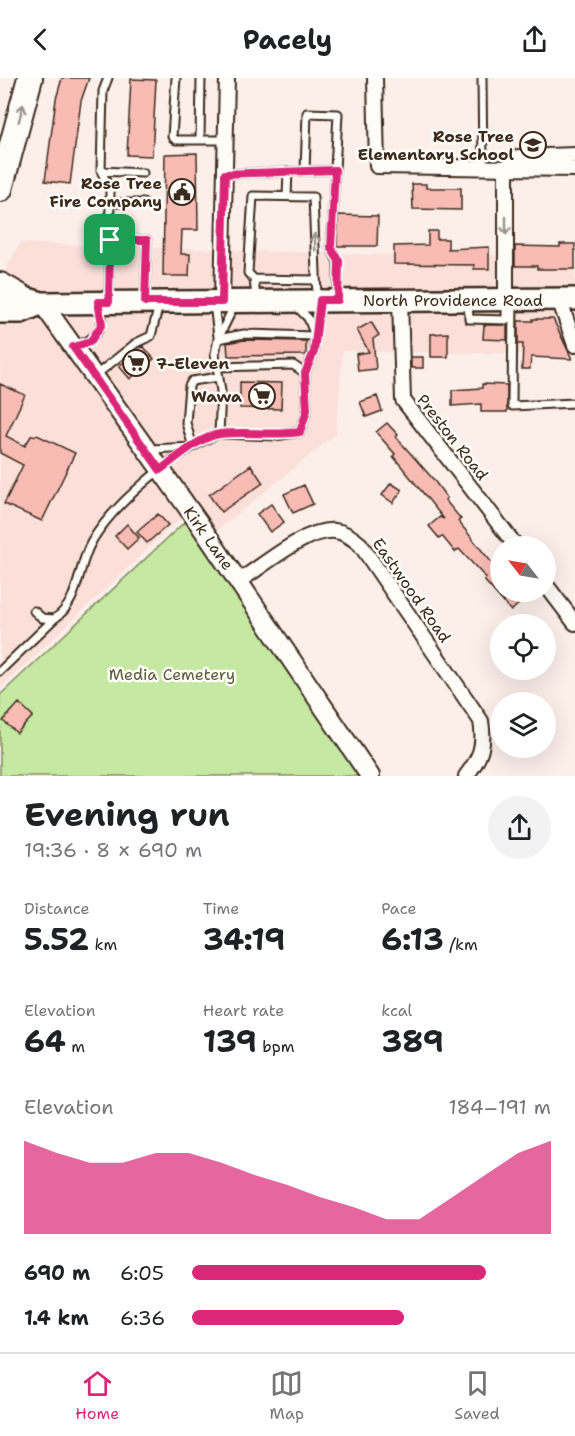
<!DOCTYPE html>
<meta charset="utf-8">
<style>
:root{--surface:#fff;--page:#f2f2f2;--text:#202124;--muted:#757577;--line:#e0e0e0;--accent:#db2777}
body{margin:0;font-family:"Shantell Sans",sans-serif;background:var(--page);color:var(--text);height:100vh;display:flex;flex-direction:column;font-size:22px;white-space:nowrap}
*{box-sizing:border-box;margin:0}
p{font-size:20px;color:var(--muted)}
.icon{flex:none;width:33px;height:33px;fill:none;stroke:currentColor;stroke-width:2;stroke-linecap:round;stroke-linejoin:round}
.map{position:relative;height:698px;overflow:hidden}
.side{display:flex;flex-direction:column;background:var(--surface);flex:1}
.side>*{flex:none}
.needle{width:39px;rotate:301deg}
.controls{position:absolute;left:490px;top:458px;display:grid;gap:12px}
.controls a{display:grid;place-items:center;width:66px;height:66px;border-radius:50%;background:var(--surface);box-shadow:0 6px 24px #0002;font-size:30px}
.pin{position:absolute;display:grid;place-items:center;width:51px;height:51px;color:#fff;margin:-26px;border-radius:12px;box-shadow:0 3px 9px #0006}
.round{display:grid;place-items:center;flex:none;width:63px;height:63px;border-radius:32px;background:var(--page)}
.summary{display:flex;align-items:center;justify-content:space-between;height:102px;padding:0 24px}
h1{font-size:33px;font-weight:700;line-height:45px}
.figures{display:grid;grid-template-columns:repeat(3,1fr);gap:9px;height:102px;padding:6px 24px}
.figures div{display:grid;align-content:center}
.figures b{font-size:30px;font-weight:700}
.figures small{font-size:16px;font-weight:400}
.figures p{font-size:16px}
.chart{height:168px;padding:12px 24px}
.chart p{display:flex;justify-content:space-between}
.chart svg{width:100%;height:108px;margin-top:6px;fill:var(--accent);opacity:.7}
ul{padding:0 24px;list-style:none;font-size:20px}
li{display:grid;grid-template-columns:96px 72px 1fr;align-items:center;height:45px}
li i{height:15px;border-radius:8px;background:var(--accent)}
header{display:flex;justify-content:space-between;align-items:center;height:78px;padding:0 24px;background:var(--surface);font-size:27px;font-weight:700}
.menu{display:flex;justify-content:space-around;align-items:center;height:84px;border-top:2px solid var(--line);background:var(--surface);font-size:16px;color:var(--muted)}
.menu a{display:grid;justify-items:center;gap:3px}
.menu .selected{color:var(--accent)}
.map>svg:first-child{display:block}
.built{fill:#fbe0da}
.green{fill:#c5e9a3;stroke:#808a60;stroke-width:1.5}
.building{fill:#f8bcb5;stroke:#3b2a1e;stroke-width:1.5}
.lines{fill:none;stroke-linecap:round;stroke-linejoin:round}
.lane-casing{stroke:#3b2a1e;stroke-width:11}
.street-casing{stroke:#3b2a1e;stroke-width:18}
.secondary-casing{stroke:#3b2a1e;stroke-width:22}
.primary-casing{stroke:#3b2a1e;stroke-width:26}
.highway-casing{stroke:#3b2a1e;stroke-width:28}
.lane{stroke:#fdfcf7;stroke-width:7}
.street{stroke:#fdfcf7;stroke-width:14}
.secondary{stroke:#fdfcf7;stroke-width:18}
.primary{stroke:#fdfcf7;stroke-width:21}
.highway{stroke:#fdfcf7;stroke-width:24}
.oneway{stroke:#9c938a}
.route-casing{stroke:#fff;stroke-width:12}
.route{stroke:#db2777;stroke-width:8}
.labels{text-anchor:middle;stroke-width:5;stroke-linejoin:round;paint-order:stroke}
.poi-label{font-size:16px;font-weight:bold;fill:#3b2a1e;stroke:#fdfcf7;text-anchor:end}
.street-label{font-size:16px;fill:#3b2a1e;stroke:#fdfcf7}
.park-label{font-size:16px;fill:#5e5a3f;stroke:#fdfcf7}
</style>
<header><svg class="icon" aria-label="back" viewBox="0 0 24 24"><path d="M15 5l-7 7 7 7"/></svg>Pacely<svg class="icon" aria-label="share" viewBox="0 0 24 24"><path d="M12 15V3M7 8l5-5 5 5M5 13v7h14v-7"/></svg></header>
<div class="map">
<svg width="575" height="698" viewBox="0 0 575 698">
<rect width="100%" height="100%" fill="#fcefea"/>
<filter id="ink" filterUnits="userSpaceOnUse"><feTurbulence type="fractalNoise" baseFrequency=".0167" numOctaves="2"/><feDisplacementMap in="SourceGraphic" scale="12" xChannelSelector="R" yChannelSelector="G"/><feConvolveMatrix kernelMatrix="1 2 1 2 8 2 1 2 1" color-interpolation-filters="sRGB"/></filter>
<g filter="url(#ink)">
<path class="built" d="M20,165l364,12h191v100l-232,-4 -7,83 -124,101 -27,-21 -185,175v-409z"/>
<path class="green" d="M190,439l172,259h-362v-81z"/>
<path class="building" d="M62,0h27l-8,23 -11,83 -25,-3 11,-82z
M131,1l25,1 -4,76 -25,-1z
M197,75l1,77h-16l-1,24h9l-1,22h-26l2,-122z
M412,106h14v4h35v22l-48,-1z
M338,137l40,1 -1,30h-40z
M428,153h9v8h11v10l41,-2v22h-15v-4l-80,-1v-18l34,-1z
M560,166h15v25h-38v-3h-22v-20l45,1z
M533,241h20l19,40 -41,-2 -1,12h-8l1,-25h-5v-23h15z
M371,244l8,13 -6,4 3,30 -18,2 -2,-17 13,-2 -12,-22z
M484,247h23v15l-24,-1z
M448,255v24h-17v-23z
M244,262l62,1v14l-78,1 -1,-13z
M143,268l11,13 -24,20 -11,-13z
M411,279h12v11h-12z
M240,304l42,1 -1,26 -41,-1z
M0,306l25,11 -19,41 19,10 6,-10 6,-1 38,18 -33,68 -38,-17 19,-39 -23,-12z
M482,306l25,1v27h-26v-8l-29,2v-16l30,-2z
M377,318l5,15 -16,6 -6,-15z
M387,345l11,12 -2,2 37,42 14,19 -2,2 16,19 -3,2 43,53v17h14l8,9 -12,11 -27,-31 2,-2 -27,-29 -4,3 -13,-16 -3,2 -10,-12 11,-9 4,2 -51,-63 2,-2 -19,-22z
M251,387l12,18 -42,29 -12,-17z
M391,405l11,7 -9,13 -11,-8z
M304,407l9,19 -20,9 -9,-19z
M271,426l13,18 -14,10 -13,-18z
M158,436l10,11 -21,18 -10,-11z
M127,446l12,14 -12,11 -12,-13z
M19,625l14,13 -16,17 -14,-12z"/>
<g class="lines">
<defs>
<path id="lane" d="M108,0l-5,13 -2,80 9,18 -1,111
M176,0l-4,59 4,3h50
M482,0l1,89
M200,62l1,-62
M101,93l42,2
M305,93l2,-58 31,1 -3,56
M225,96l110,-4 -4,78 7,14v37
M287,119l1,-26
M110,125h33
M110,162h37l-2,60
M254,201l62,1
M256,220l-2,-19 -6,-6 5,-77 60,1 4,101
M468,223l1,18 37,1v-18
M513,223l-1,105 63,-3
M214,225l4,34
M296,228l12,12 7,18 5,-33
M218,261l26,-5 71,2 -1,16 -9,21
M75,268c20,-6 31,-18 25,-40
M217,289l76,-2 12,8 2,37 -7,22 -24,4 -57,-2
M96,297l40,-32 15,-7 8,-31
M193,369l-7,-24 3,-37 3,-5 27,-4
M150,371l43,-2
M34,533l8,7 12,1c26,-17 23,-51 37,-76 20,-37 88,-95 128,-109l2,-43 -6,-37 3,-15 17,-35
M0,593l54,-52"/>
<path id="street" d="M375,0l2,88 198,3
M506,90l13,-11 56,-2
M400,221l3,101 113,146
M506,221v-131
M559,221l16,46
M222,224l5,-224
M239,503c24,-15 67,-53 96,-50 10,1 17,7 25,13l121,177c4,24 0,36 -15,55
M546,507l29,38"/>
<path id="secondary" d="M42,225l156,219 172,254"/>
<path id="primary" d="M3,219h18l21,6 533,-4
M0,234h21l21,-9"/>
<path id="highway" d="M0,111l30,-111
M0,207l21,12"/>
</defs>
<use href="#lane" class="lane-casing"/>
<use href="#street" class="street-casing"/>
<use href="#secondary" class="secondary-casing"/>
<use href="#primary" class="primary-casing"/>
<use href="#highway" class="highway-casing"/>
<use href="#lane" class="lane"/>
<use href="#street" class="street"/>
<use href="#secondary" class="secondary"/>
<use href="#primary" class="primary"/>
<use href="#highway" class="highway"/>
</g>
<defs><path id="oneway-shaft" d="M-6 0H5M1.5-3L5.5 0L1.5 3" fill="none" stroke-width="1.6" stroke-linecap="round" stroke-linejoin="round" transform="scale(1.5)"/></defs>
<g class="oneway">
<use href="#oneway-shaft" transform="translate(21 35) rotate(-75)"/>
<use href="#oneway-shaft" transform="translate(506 148) rotate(90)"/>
<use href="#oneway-shaft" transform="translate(315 164) rotate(-92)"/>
</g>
</g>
<g class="lines" filter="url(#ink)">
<defs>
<path id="route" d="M335,92l-4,78 8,13 -1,39h-18l-6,52 -9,21 2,37 -7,22c-27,4 -53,-1 -80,2 -21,3 -43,24 -60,36l-87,-123 17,-5 12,-18 -4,-22h11l1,-62h37l-2,62h77l3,-128z"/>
</defs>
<use href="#route" class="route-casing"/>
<use href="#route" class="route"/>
</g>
<defs>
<symbol id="school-ring" viewBox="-11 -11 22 22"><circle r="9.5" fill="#fdfcf7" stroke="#3b2a1e" stroke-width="1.5"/><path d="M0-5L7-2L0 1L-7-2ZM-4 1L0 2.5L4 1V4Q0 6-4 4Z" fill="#3b2a1e"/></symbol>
<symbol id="civic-ring" viewBox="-11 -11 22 22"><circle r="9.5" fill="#fdfcf7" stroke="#3b2a1e" stroke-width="1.5"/><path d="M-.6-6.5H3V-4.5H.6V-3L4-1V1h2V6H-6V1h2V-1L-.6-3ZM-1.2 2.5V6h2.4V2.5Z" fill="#3b2a1e"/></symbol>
<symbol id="supermarket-ring" viewBox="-11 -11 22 22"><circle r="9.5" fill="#fdfcf7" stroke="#3b2a1e" stroke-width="1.5"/><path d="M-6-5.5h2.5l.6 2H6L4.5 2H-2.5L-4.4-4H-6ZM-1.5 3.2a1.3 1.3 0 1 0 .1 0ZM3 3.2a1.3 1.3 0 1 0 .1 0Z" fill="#3b2a1e"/></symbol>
</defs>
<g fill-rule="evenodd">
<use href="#school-ring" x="518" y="52" width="30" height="30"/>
<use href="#civic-ring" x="167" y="99" width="30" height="30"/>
<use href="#supermarket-ring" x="121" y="270" width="30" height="30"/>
<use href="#supermarket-ring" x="247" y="303" width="30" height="30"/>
</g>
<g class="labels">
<g class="poi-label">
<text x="514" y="64">Rose Tree<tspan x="514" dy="18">Elementary School</tspan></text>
<text x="162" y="111">Rose Tree<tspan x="162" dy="18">Fire Company</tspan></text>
<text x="156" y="291" text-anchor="start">7-Eleven</text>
<text x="242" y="324">Wawa</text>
</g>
<g class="street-label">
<text x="453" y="228">North Providence Road</text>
<text transform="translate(453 359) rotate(52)" y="6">Preston Road</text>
<text transform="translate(209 460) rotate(55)" y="6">Kirk Lane</text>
<text transform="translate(412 512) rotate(55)" y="6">Eastwood Road</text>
</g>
<g class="park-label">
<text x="172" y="602">Media Cemetery</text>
</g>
</g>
</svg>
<div class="controls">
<a><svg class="needle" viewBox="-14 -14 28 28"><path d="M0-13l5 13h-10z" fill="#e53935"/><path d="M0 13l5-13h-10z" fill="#757577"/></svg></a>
<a><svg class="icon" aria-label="locate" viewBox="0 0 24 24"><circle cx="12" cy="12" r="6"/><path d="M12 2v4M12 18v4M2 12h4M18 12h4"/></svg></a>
<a><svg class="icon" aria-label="layers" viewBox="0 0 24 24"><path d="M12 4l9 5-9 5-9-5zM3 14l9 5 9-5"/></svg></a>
</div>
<div class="pin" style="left:110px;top:162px;background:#1e9e55"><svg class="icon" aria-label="arrive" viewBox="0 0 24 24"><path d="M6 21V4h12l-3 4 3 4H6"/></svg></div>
</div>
<section class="side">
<div class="summary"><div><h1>Evening run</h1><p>19:36 · 8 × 690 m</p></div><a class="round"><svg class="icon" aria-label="share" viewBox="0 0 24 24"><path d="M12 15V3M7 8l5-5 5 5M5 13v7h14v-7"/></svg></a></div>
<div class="figures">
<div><p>Distance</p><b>5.52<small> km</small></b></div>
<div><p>Time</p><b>34:19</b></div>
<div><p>Pace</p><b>6:13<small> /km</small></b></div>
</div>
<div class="figures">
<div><p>Elevation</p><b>64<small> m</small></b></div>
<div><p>Heart rate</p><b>139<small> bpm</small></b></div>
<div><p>kcal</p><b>389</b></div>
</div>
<div class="chart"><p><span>Elevation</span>184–191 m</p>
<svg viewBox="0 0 160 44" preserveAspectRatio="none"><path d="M0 44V6L10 11L20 15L30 15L40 11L50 11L60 15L70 20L80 24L90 29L100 33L110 38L120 38L130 29L140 20L150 11L160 6V44z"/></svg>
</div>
<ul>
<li><b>690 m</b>6:05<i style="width:82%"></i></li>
<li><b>1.4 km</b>6:36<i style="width:59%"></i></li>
</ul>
</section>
<nav class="menu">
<a class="selected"><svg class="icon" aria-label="home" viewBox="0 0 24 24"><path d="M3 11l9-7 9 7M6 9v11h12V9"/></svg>Home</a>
<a><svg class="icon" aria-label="map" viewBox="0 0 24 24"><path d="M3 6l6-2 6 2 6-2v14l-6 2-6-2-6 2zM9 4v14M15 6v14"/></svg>Map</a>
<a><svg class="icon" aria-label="saved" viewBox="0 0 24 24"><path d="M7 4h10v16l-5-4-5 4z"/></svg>Saved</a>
</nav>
